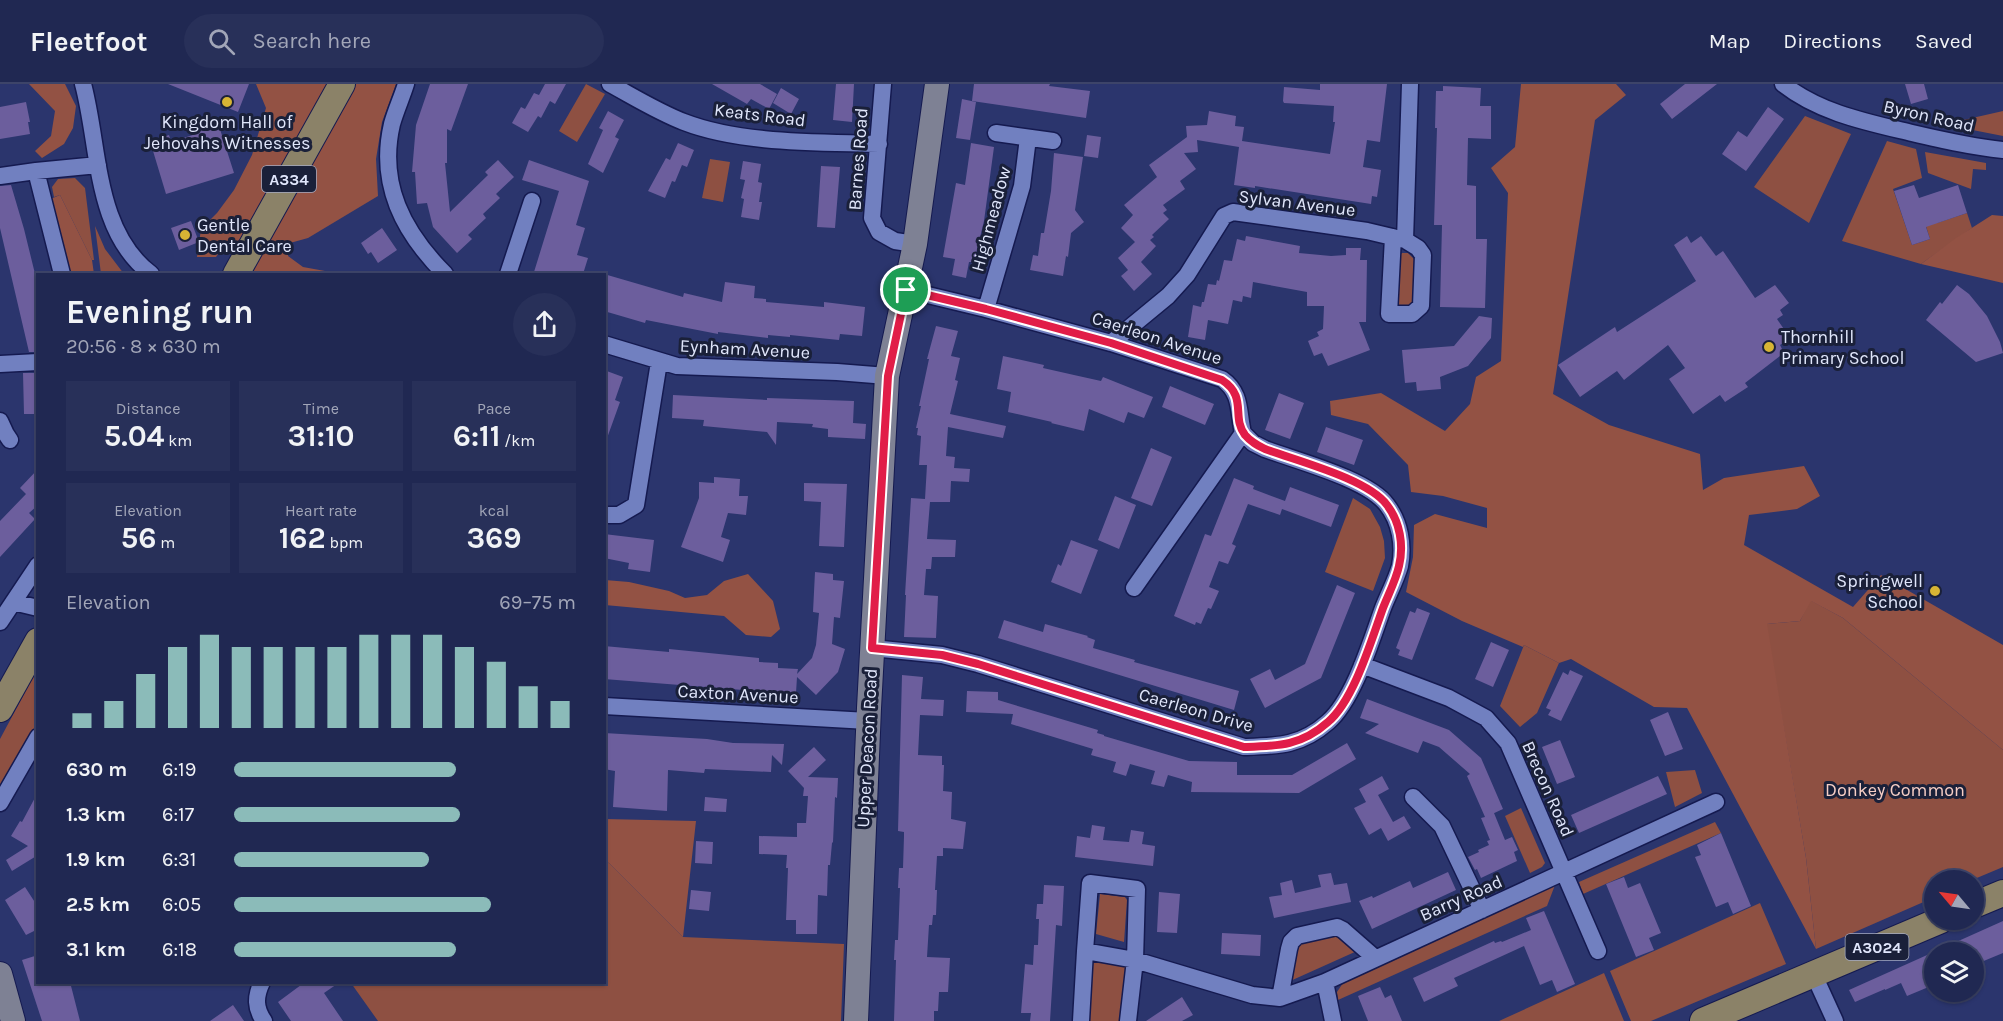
<!DOCTYPE html>
<meta charset="utf-8">
<style>
:root{--surface:#202852;--page:#283059;--text:#f1f3f6;--muted:#a2a6b8;--line:#3d4469;--accent:#8bbbb9}
body{margin:0;font-family:Karla,sans-serif;background:var(--page);color:var(--text);height:100vh;display:flex;flex-direction:column;font-size:22px;white-space:nowrap}
*{box-sizing:border-box;margin:0}
p{font-size:20px;color:var(--muted)}
.icon{flex:none;width:33px;height:33px;fill:none;stroke:currentColor;stroke-width:2;stroke-linecap:round;stroke-linejoin:round}
.map{position:relative;flex:1;overflow:hidden}
.sheet{position:absolute;left:36px;top:189px;width:570px;height:711px;display:flex;flex-direction:column;background:var(--surface);border-radius:0px;box-shadow:0 2px 4px #0004,0 0 0 2px var(--line)}
.sheet>*{flex:none}
.needle{width:39px;rotate:299deg}
.tools{position:absolute;left:1924px;top:786px;display:grid;gap:12px}
.tools a{display:grid;place-items:center;width:60px;height:60px;border-radius:50%;background:var(--surface);box-shadow:0 2px 4px #0004,0 0 0 2px var(--line);font-size:30px}
.pin{position:absolute;display:grid;place-items:center;width:51px;height:51px;color:#fff;margin:-26px;border:3px solid #fff;border-radius:50%;box-shadow:0 2px 6px #0007}
.round{display:grid;place-items:center;flex:none;width:63px;height:63px;border-radius:32px;background:var(--page)}
.headline{display:flex;align-items:center;justify-content:space-between;height:102px;padding:0 30px}
h1{font-size:33px;font-weight:700;line-height:45px}
.metrics{display:grid;grid-template-columns:repeat(3,1fr);gap:9px;height:102px;padding:6px 30px}
.metrics div{display:grid;align-content:center;border-radius:0px;background:var(--page);text-align:center}
.metrics b{font-size:30px;font-weight:700}
.metrics small{font-size:16px;font-weight:400}
.metrics p{font-size:16px}
.chart{height:168px;padding:12px 30px}
.chart p{display:flex;justify-content:space-between}
.chart svg{width:100%;height:108px;margin-top:6px;stroke:var(--accent);stroke-width:6}
ul{padding:0 30px;list-style:none;font-size:20px}
li{display:grid;grid-template-columns:96px 72px 1fr;align-items:center;height:45px}
li i{height:15px;border-radius:8px;background:var(--accent)}
header{display:flex;align-items:center;gap:36px;box-sizing:border-box;height:84px;padding:0 30px;background:var(--surface);border-bottom:2px solid var(--line)}
header strong{font-size:28px}
nav{display:flex;gap:33px;margin-inline-start:auto;font-size:21px}
.search{width:420px;height:54px;background:var(--page);display:flex;align-items:center;gap:15px;box-sizing:border-box;padding:0 21px;border-radius:33px;color:var(--muted);font-size:22px}
.map>svg:first-child{display:block}
.green{fill:#8e5042}
.forest{fill:#935244}
.building{fill:#6c5e9d}
.lines{fill:none;stroke-linecap:round;stroke-linejoin:round}
.street-casing{stroke:#151a50;stroke-width:19}
.secondary-casing{stroke:#151a50;stroke-width:26}
.primary-casing{stroke:#151a50;stroke-width:28}
.street{stroke:#7180c0;stroke-width:16}
.secondary{stroke:#7e8194;stroke-width:24}
.primary{stroke:#8b8268;stroke-width:26}
.route-casing{stroke:#fff;stroke-width:12}
.route{stroke:#e11d48;stroke-width:8}
.poi-dot{fill:#d7b434;stroke:#1a2039;stroke-width:2}
.labels{text-anchor:middle;stroke-width:6;stroke-linejoin:round;paint-order:stroke}
.shield{fill:#1a2039;stroke:#a5abc1;stroke-width:1.5}
.shield-label{font-size:16px;font-weight:bold;fill:#e0e6fb}
.street-label{font-size:18px;fill:#e0e6fb;stroke:#1a2039}
.poi-label{font-size:18px;fill:#e0e6fb;stroke:#1a2039;text-anchor:start}
.park-label{font-size:18px;fill:#f7cec5;stroke:#1a2039}
</style>
<header>
<strong>Fleetfoot</strong>
<div class="search"><svg class="icon" aria-label="search" viewBox="0 0 24 24"><circle cx="10" cy="10" r="6"/><path d="M15 15l6 6"/></svg>Search here</div>
<nav><a>Map</a><a>Directions</a><a>Saved</a></nav>
</header>
<div class="map">
<svg width="2003" height="937" viewBox="0 0 2003 937">
<rect width="100%" height="100%" fill="#2b356d"/>
<path class="green" d="M586,0l19,10 -28,48 -18,-11z
M2003,27v25l-66,-13 22,-2z
M1805,32l46,18 -42,89 -55,-36z
M1887,57l29,8 6,29 -29,11 19,56 18,-6 -7,-22 14,6 30,-10 5,15 -51,36 -79,-23z
M1925,68l61,11v7l-13,-1 -2,20 -43,-16z
M710,75l20,3 -7,40 -21,-4z
M75,94l10,10 9,72h-2l-32,-65 -6,2 -2,-10 6,-8z
M95,142l10,23 19,25h-23z
M1402,169h6l6,6 -1,42 -2,4 -5,2 -7,-1 -2,-4 1,-45z
M1353,414l17,11 10,18 4,14 1,17 -12,33 -48,-19z
M1810,516l33,18 160,132v117l-31,13h-37v17l-119,52 -10,-91 -40,-234 34,-3z
M1524,561l35,18 -22,50 -17,14 -20,-21z
M37,586v53l-37,68v-52z
M1695,686l7,23 -27,14 -9,-35z
M1521,724l24,55 -3,4 -12,6 -25,-57z
M1715,738l6,11 -138,61 -4,-12z
M605,776l5,4 73,73 161,7 -3,77h-463l-27,-38 253,-1z
M1555,801l-8,21 -209,94 -1,-8 8,-12z
M1100,810l25,3 2,3 -3,42 -28,-8z
M1760,819l26,61 -135,57h-20l-21,-50z
M1337,849l20,18 -69,31 7,-37z
M1091,875l38,8 -7,54h-35z
M1604,889l20,48h-125z"/>
<path class="forest" d="M29,0h36l11,22 -3,22 -9,16 -22,14 -7,-7 16,-15 4,-25z
M256,0h140l-14,38 -6,37 2,37 -70,42 -18,5 -2,13 15,11 22,4 4,3h-86l7,-16 -21,-19 -13,18h-19l4,-28 16,-16 17,-23 18,-35 14,-47z
M1521,0h95l10,11 -31,25 -42,274 56,31 91,29 3,36 21,-12 80,-12 16,30 -23,13 -48,6 -5,30 109,62 28,-32 122,70v105l-160,-132 -32,-17 -11,20 -33,3 39,234 10,91 -129,-241 -33,-1 -83,-48 -12,4 -35,-18 -1,2 -61,-26 -56,-29 7,-35 1,-32 21,-11 52,14v-20l-44,-12 -32,-4 -3,-27 -40,-41 -37,-9 -1,-14 51,-8 64,38 25,-27 6,-27 25,-16 7,-168 -17,-25 24,-21z
M60,111l32,65 2,14h-28l-18,-74z
M1992,131l11,1v67l-82,-19 35,-26z
M748,490l25,27 7,28 -9,8 -25,-2 -22,-19 -119,-11v-25l24,2 40,9 16,7 22,-3 17,-14z
M604,735l92,2 -13,116 -73,-73 -5,-4z"/>
<path class="building" d="M168,0h81l-11,28z
M430,0h38l-17,47 -4,-2v34h-2l5,49 38,-37 -3,-3 13,-12 16,17 -18,17 4,4 -17,16 3,4 -18,17 4,4 -15,14 -24,-26 -6,-24 -10,1 -2,-32h-3l4,-47z
M545,0h21l-11,20 -5,-3 -9,17 -3,-2 -10,16 -16,-9 9,-16 4,2 9,-16 5,2z
M712,0h48l17,10 -8,15 -18,-10 -4,5z
M836,0h18l-2,38 -19,-2z
M974,0h76l-1,2 41,5 -4,27 -114,-17z
M1320,0h67l-7,58 -13,-2 -4,27 18,3 -4,27 -5,-1 -1,8 -116,-18v2l-21,-3 5,-38 -42,-7 1,12 -14,1 12,16 -16,12 5,8 -22,16 4,5 -4,3 6,6 -17,16 2,2 -4,3 6,6 -15,16 11,12 -18,17 -13,-15 7,-6 -10,-12 17,-16 -14,-14 12,-13 -9,-10 33,-28 -8,-12 38,-28 -1,-11 21,-1 2,-14 27,5 -1,10 9,1 -2,14 88,13 5,-32h-2l1,-16 -50,-3 -1,-2 1,-14 36,3z
M1685,0h32l-45,35 -12,-15z
M1905,0h19l4,15 -17,5z
M1443,2l38,2 -1,18h11v33l-23,-1 -1,47 9,1v53h11l-2,69 -45,-1 2,-82h-8l3,-97h-2l1,-37h7z
M781,4l18,11 -8,15 -18,-11z
M962,15l14,3 -6,38 -14,-2z
M26,18l4,20h-2l2,12 -30,5v-32z
M1768,23l16,12 -38,52 -24,-17 16,-23 9,6z
M608,27l16,9 -9,17 4,2 -16,34 -15,-9 15,-34 -4,-2z
M218,39l16,50 -68,21 -16,-53 19,-6 2,7 28,-9 -1,-4z
M1087,51l14,2 -3,21 -14,-2z
M678,59l16,7 -7,17 -5,-2 -7,17 -3,-1 -7,17 -17,-7 18,-33 4,2z
M971,59l23,4 -10,74 -10,41h-5l-3,16 -14,-3 3,-16 -12,-2 13,-74 9,2z
M1054,69l29,4 -8,53 9,12 -13,11 -3,24 -2,-1 -3,20 -33,-6 3,-15 5,1 3,-23h3l7,-42z
M529,76l60,21 -13,44 9,3 -8,27 11,3 -5,16h-41l-8,-2 25,-81 -37,-11z
M743,77l18,3 -3,18 4,1 -3,19h3l-3,18 -18,-3 3,-18 -3,-1 4,-18 -5,-1z
M821,82l19,1 -5,61 -18,-1z
M11,101l13,44 14,57v66h-9l-29,-124v-42z
M1914,101l5,13 39,-13 9,28 -41,14 4,12 -18,6 -18,-54z
M191,137l8,21 -20,8 -8,-22z
M382,144l15,22 -19,13 -7,-11 -3,2 -7,-11z
M1246,152l54,10 -1,7 32,3 15,-1v-7h15l-1,12h7l-1,62h-7l11,28 -42,16 -6,-13 -8,3 -6,-15 11,-5 -2,-4 6,-3 1,-23h-17v-14l-54,-10 -2,16 -8,-2 -1,6 -9,-2 -5,24 -20,-4 -3,20 -17,-3 5,-32 8,2 1,-5h2l4,-18 8,1 1,-5 2,1 5,-21 8,1 5,-22 8,2z
M1687,152l4,7 10,-7 15,20 7,-5 32,47 20,-13 14,18 -9,7 3,5 -6,4 13,19 -10,7 4,8 -39,30 3,4 -23,15 -5,-7 -27,19 -24,-35 16,-11 -17,-23 -44,35 -7,-9 -37,26 -22,-32 57,-38 2,5 79,-51 -22,-36z
M604,190l79,23 1,-4 38,9 3,-20 30,4 -1,12 12,1v3l58,5v-5l41,5 -3,29 -22,-2 -1,6 -49,-5v2l-22,-2v3l-50,-6v2l-72,-14 -1,3 -41,-12z
M1957,201l12,9 18,22 13,26 3,11 -27,9 -50,-42 14,-18 2,2z
M1479,232l13,2 -1,20 -23,28 -28,11 1,12 -24,2 -1,-9 -11,1 -3,-33 52,-4z
M936,242l22,5 -7,25 9,2 -5,22 3,1 -8,33 56,12 -3,12 -55,-11 -2,29 9,1 -1,11 16,1 -1,13 -18,-1 -1,21h-20l-3,37 29,1 -1,17h-23l-1,12h-5l-2,26 14,1 -2,42 -32,-1 2,-42h-1l6,-97 14,1 2,-34h-8l2,-29 -4,-1 1,-7h-2l5,-22h-2l10,-47h-2z
M1003,272l41,9 -1,3 31,7 27,6 2,-4 50,20 -9,21 -16,-6 -4,11 -35,-14 -5,22 -33,-8 1,-1 -44,-10 3,-20 -14,-3z
M604,286l19,7 -8,23 5,2 -14,39 -2,-1z
M23,289h15v41h-14z
M1170,302l44,18 -9,21 -43,-18z
M1279,309l25,10 -14,36 -25,-9z
M673,311l94,5v-2l87,3 -1,22 13,1 -1,15 -37,-2v-8l-16,-2 1,-3 -36,-2 -1,23 -9,-13 -64,-6 1,-6 -32,-2z
M1326,343l37,13 -9,25 -37,-13z
M1151,364l21,9 -20,49 -21,-8z
M38,385v36l-9,8 6,6 -35,38v-36l26,-27 -6,-6z
M714,393l26,2 -1,17h9l-2,19 -18,-2 -7,24 9,3 -7,22 -42,-15 18,-49v-16l15,1z
M1234,394l20,8 -1,3 32,12 5,-14 49,18 -8,22 -49,-18 -2,6 -32,-11 -16,40 4,2 -8,18 -9,-3 -10,26 10,4 -8,18 -3,-1 -7,16 -5,-2 -1,3 -21,-9 31,-82 6,2z
M804,399l43,1 -3,63 -25,-1 2,-44 -17,-1z
M1115,412l21,9 -17,44 -21,-9z
M604,450l50,6 -4,32 -22,-3 1,-6 -25,-5z
M1071,456l27,10 -17,44 -30,-12 7,-18 3,2z
M815,488l18,2v6l11,1 -4,37 -6,-1 -2,27 13,5 -7,23 -22,23 -19,-18 -1,16 -40,-2 -152,-12v-33l65,6v-3l90,9v4l19,1v5l20,1 -1,5 15,-16 4,-13 3,-32 -6,-1z
M1337,501l18,8 -34,85 -56,30 -15,-29 20,-10 5,11 30,-16z
M1417,524l13,5 -18,47 -14,-5 2,-5 -4,-2 14,-37 5,2z
M1004,536l39,12 2,-8 43,12 -1,1 8,3 -2,8 42,12 -1,2 105,29 -5,19 -236,-72z
M1491,558l18,8 -16,37 -18,-8z
M1570,586l13,6 -22,45 -13,-6 3,-5 -5,-2 17,-36 5,3z
M902,591l21,2 -2,22 23,1 -1,16 -23,-1 -2,40 24,1v9h2l-1,26 9,1 -1,27 15,3 -3,27 -20,-1v8h-6l-2,34h2l-1,25h-3l-1,10h-3l-2,32 23,1 -2,34h-9l-1,19h-4v10h-40l2,-61h-2l1,-20h3l2,-52h-2l1,-20h4l1,-32v-4l-6,-1z
M967,607l31,1v8l100,30 -1,3 7,2v1l85,25 48,1v13h55l55,-32 9,16 -57,34 -108,-1 1,-10 -24,-7 -4,12 -13,-3 4,-13 -25,-7 -4,12 -13,-4 3,-10 -25,-7 2,-6 -82,-25 2,-10 -47,-2z
M1367,615l82,31 32,28 22,51 -13,6 4,-2 11,27 7,-3 6,13 -4,2 3,9 -36,17 -4,-9 -2,1 -7,-13 11,-5 -1,-2 11,-5 -2,-4 3,-1 -9,-22 4,-1 -18,-41 3,-2 -31,-27 -16,-6 -5,12 -53,-20 14,-9 -19,-6z
M1668,628l15,37 -18,7 -15,-36z
M604,649l103,6 26,4 51,1 -2,21 -10,-10 -1,17 -66,-3 -1,4 -36,-3 -1,41 -54,-4 2,-36 -11,-2z
M1560,656l15,37 -18,7 -15,-37z
M814,663l12,13 -18,17 30,1 -1,20 -2,-1 -2,45 -1,1 -2,22h-2l-1,31 -9,-1 -1,39h-21v-14h-10l2,-52h-2l1,-13 -28,-1v-18l38,1v-14h9l2,-27h-5l1,-8 -16,-17z
M1382,692l7,13 -11,6 15,27 11,-6 7,12 -23,13 -7,-13 -12,7 -15,-27 12,-6 -7,-13z
M1658,692l9,18 -88,39 -8,-18z
M38,708v63l-26,16 -6,-11 22,-14 -17,-10 9,-15 2,1z
M705,713l22,2 -1,13 -22,-1z
M1092,741l13,2 -2,13 26,2 2,-12 13,2 -2,12 13,2 -2,20 -78,-9 2,-21 13,2z
M1721,749l30,73 -18,8 -5,-12 -12,5 -21,-50 6,-2 -4,-10z
M696,757l17,1 -1,22 -17,-1z
M1448,788l8,18 -84,39 -13,-28 13,-5 1,2 37,-17 3,7z
M1331,789l3,12 13,-2 4,19 -77,16 -5,-21 13,-2 -2,-12 12,-3 3,13 26,-6 -3,-12z
M1624,793l4,11 12,-5 21,50 -12,5 5,12 -18,7 -30,-73z
M1044,801l20,1 -2,40 -6,-1 -6,96h-20l1,-8h-10l4,-49 8,1 1,-20h4l1,-26h-3l1,-15h6z
M25,803l13,20v22l-12,6 -21,-35z
M691,806l20,2 -2,19 -20,-2z
M1159,808l21,2 -3,39 -20,-1z
M1544,827l31,73 -18,8 -5,-12 -12,5 -16,-39 -70,32 4,8 -34,16 -11,-24 81,-37 1,2 6,-2 1,1 29,-12 -5,-12z
M2003,837v32l-29,12v-13h-39v29l-5,2 1,3 -24,10 -6,-13 -16,7v-1l-30,13 -6,-12z
M1222,849l39,2 -1,21 -39,-2z
M38,871v27h32l10,39h-38l-20,-61z
M305,898h35l-16,11 19,28h-52l-13,-19z
M1380,903l5,11 6,-3 11,26h-34l-10,-25z
M1182,913l11,18 -11,6h-36z
M233,921l11,16h-34z"/>
<g class="lines">
<defs>
<path id="street" d="M83,0c17,63 11,147 68,190
M406,0c-4,13 -10,26 -14,40 -14,60 11,108 53,150
M610,0c24,13 48,28 74,38 57,22 134,20 195,22
M883,0l-11,134 7,14 16,9 20,3
M1783,0c37,29 83,38 129,49 30,7 60,14 91,17
M996,49l57,8
M0,92l36,-5
M1393,153l-4,77h23l9,-8 2,-51 -5,-7 -13,-8
M62,190l-26,-103 62,-6
M508,190l24,-73
M907,206l79,19 125,34 111,36c20,14 16,33 21,54l-109,155
M986,225l36,-123 6,-48
M1111,259l57,-47 19,-21 37,-59 9,-4 134,19 38,9 5,-156
M604,260l73,22 160,6 50,4
M0,280l38,-2
M0,337l6,13 4,6
M604,431h15l17,-10 23,-143
M13,518l25,6
M0,538l38,-57
M872,564l70,7 36,9 266,83c34,-1 57,-1 84,-25 26,-23 43,-81 55,-114 5,-13 13,-28 17,-42 4,-21 0,-44 -13,-61 -19,-26 -90,-44 -122,-56l-12,-6 -10,-10
M1362,581l87,33 37,20 22,25 90,208
M604,622l264,15
M1413,713l29,29 40,84
M0,719l38,-66
M1085,867l5,-68 47,6 -2,71 -7,61
M1814,891l21,46
M262,898c-7,15 -7,26 2,39
M1325,898l8,39
M1280,914l9,-49 2,-7 6,-6 40,-9 6,3 32,28
M1081,937l4,-70 50,9 117,35 28,3 45,-16 391,-180"/>
<path id="secondary" d="M0,890l13,47
M856,937l13,-313 18,-332 28,-132 22,-160"/>
<path id="primary" d="M236,190l106,-190
M0,625l38,-68
M1974,821l29,-12
M1703,937l238,-101"/>
</defs>
<use href="#street" class="street-casing"/>
<use href="#secondary" class="secondary-casing"/>
<use href="#primary" class="primary-casing"/>
<use href="#street" class="street"/>
<use href="#secondary" class="secondary"/>
<use href="#primary" class="primary"/>
</g>
<g class="lines">
<defs>
<path id="route" d="M906,206l80,19 125,34 111,37c26,17 9,37 23,55 6,7 12,10 20,14 32,12 103,30 122,56 13,17 17,40 12,61 -3,14 -11,29 -16,42 -12,33 -29,92 -55,114 -27,24 -50,24 -84,25l-266,-83 -36,-9 -70,-7 16,-272z"/>
</defs>
<use href="#route" class="route-casing"/>
<use href="#route" class="route"/>
</g>
<g class="poi-dot">
<circle cx="227" cy="18" r="6"/>
<circle cx="185" cy="151" r="6"/>
<circle cx="1769" cy="263" r="6"/>
<circle cx="1935" cy="507" r="6"/>
</g>
<g class="labels">
<g class="shield">
<rect x="262" y="82" width="54" height="26" rx="4.5"/>
<rect x="1845.5" y="850" width="63" height="26" rx="4.5"/>
</g>
<g class="shield-label">
<text x="289" y="101">A334</text>
<text x="1877" y="869">A3024</text>
</g>
<g class="street-label">
<text transform="translate(760 31) rotate(7)" y="6">Keats Road</text>
<text transform="translate(1929 32) rotate(13)" y="6">Byron Road</text>
<text transform="translate(858 75) rotate(-86)" y="6">Barnes Road</text>
<text transform="translate(1297 119) rotate(7)" y="6">Sylvan Avenue</text>
<text transform="translate(991 135) rotate(-75)" y="6">Highmeadow</text>
<text transform="translate(1157 254) rotate(18)" y="6">Caerleon Avenue</text>
<text transform="translate(745 265) rotate(3)" y="6">Eynham Avenue</text>
<text transform="translate(738 610) rotate(3)" y="6">Caxton Avenue</text>
<text transform="translate(1196 626) rotate(16)" y="6">Caerleon Drive</text>
<text transform="translate(867 664) rotate(-87)" y="6">Upper Deacon Road</text>
<text transform="translate(1548 705) rotate(66)" y="6">Brecon Road</text>
<text transform="translate(1461 814) rotate(-24)" y="6">Barry Road</text>
</g>
<g class="poi-label">
<text x="227" y="44" text-anchor="middle">Kingdom Hall of<tspan x="227" dy="21">Jehovahs Witnesses</tspan></text>
<text x="197" y="147">Gentle<tspan x="197" dy="21">Dental Care</tspan></text>
<text x="1781" y="259">Thornhill<tspan x="1781" dy="21">Primary School</tspan></text>
<text x="1923" y="503" text-anchor="end">Springwell<tspan x="1923" dy="21">School</tspan></text>
</g>
<g class="park-label">
<text x="1895" y="712">Donkey Common</text>
</g>
</g>
</svg>
<div class="tools">
<a><svg class="needle" viewBox="-14 -14 28 28"><path d="M0-13l5 13h-10z" fill="#e53935"/><path d="M0 13l5-13h-10z" fill="#a2a6b8"/></svg></a>
<a><svg class="icon" aria-label="layers" viewBox="0 0 24 24"><path d="M12 4l9 5-9 5-9-5zM3 14l9 5 9-5"/></svg></a>
</div>
<div class="pin" style="left:906px;top:206px;background:#1e9e55"><svg class="icon" aria-label="arrive" viewBox="0 0 24 24"><path d="M6 21V4h12l-3 4 3 4H6"/></svg></div>
<section class="sheet">
<div class="headline"><div><h1>Evening run</h1><p>20:56 · 8 × 630 m</p></div><a class="round"><svg class="icon" aria-label="share" viewBox="0 0 24 24"><path d="M12 15V3M7 8l5-5 5 5M5 13v7h14v-7"/></svg></a></div>
<div class="metrics">
<div><p>Distance</p><b>5.04<small> km</small></b></div>
<div><p>Time</p><b>31:10</b></div>
<div><p>Pace</p><b>6:11<small> /km</small></b></div>
</div>
<div class="metrics">
<div><p>Elevation</p><b>56<small> m</small></b></div>
<div><p>Heart rate</p><b>162<small> bpm</small></b></div>
<div><p>kcal</p><b>369</b></div>
</div>
<div class="chart"><p><span>Elevation</span>69–75 m</p>
<svg viewBox="0 0 160 44" preserveAspectRatio="none"><path d="M5 44V38M15 44V33M25 44V22M35 44V11M45 44V6M55 44V11M65 44V11M75 44V11M85 44V11M95 44V6M105 44V6M115 44V6M125 44V11M135 44V17M145 44V27M155 44V33"/></svg>
</div>
<ul>
<li><b>630 m</b>6:19<i style="width:65%"></i></li>
<li><b>1.3 km</b>6:17<i style="width:66%"></i></li>
<li><b>1.9 km</b>6:31<i style="width:57%"></i></li>
<li><b>2.5 km</b>6:05<i style="width:75%"></i></li>
<li><b>3.1 km</b>6:18<i style="width:65%"></i></li>
</ul>
</section>
</div>
